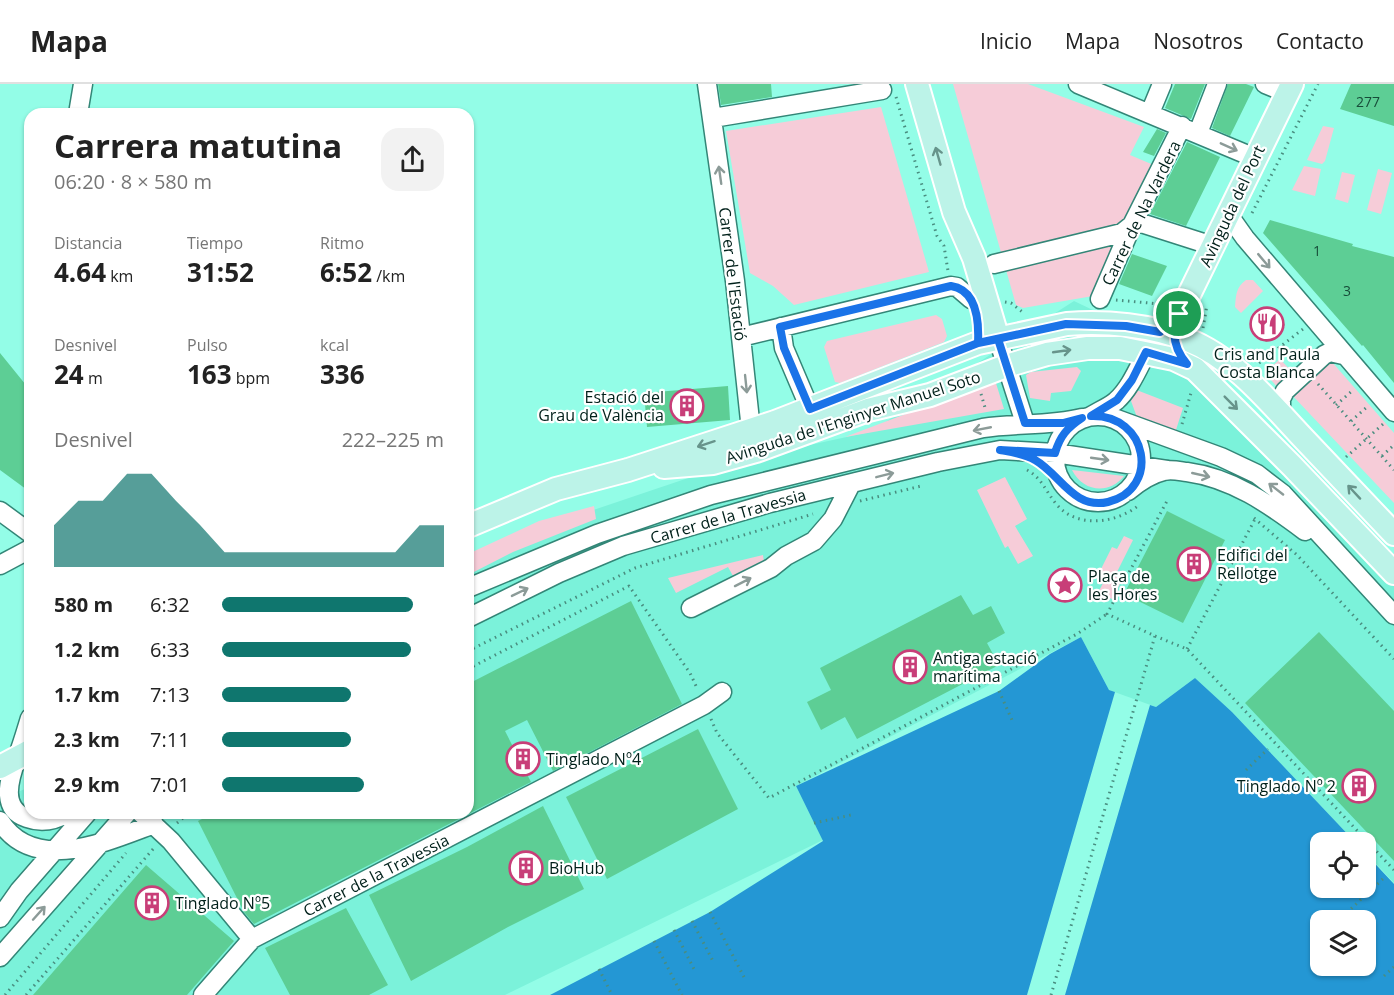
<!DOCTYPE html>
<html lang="es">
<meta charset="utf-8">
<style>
:root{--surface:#fff;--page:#f2f2f2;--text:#222;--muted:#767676;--line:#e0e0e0;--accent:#0f766e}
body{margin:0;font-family:"Open Sans",sans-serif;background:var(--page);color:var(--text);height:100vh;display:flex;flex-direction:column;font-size:22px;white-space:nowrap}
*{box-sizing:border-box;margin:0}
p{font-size:20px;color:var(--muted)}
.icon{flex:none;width:33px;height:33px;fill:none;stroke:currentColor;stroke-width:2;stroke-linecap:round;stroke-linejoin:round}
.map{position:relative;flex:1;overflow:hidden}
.drawer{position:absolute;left:24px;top:24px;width:450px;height:711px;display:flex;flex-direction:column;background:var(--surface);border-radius:18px;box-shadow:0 2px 4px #0004}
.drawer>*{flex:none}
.fabs{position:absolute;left:1310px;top:748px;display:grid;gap:12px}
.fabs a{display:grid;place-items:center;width:66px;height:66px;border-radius:12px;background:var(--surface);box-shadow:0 2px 4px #0004;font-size:30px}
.pin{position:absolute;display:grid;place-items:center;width:51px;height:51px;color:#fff;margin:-26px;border:3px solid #fff;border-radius:50%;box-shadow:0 2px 6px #0007}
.round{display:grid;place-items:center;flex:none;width:63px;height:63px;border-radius:18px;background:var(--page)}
.headline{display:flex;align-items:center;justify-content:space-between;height:102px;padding:0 30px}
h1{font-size:33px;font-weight:700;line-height:45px}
.stats{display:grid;grid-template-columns:repeat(3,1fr);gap:9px;height:102px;padding:6px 30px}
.stats div{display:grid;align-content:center}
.stats b{font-size:26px;font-weight:700}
.stats small{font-size:16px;font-weight:400}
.stats p{font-size:16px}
.chart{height:168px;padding:12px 30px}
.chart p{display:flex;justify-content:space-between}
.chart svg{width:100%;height:108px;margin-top:6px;fill:var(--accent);opacity:.7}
ul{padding:0 30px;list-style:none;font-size:20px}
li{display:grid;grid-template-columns:96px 72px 1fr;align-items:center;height:45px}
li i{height:15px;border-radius:8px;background:var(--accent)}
header{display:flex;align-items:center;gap:36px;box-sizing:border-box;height:84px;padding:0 30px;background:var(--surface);border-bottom:2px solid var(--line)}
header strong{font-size:28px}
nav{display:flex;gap:33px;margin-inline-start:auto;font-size:21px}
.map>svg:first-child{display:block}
.built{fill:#7bf2da}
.green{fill:#f6ccd8}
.water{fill:#2497d4;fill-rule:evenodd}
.building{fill:#5dce95}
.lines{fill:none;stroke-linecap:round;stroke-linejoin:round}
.minor-casing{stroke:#338677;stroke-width:21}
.major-casing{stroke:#fff;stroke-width:26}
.path{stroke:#498d7f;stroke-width:3;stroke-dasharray:1.5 4.5;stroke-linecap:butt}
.minor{stroke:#fff;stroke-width:18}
.major{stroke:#bcf3e8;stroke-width:22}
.oneway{stroke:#8c9b98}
.oneway2{stroke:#67948b}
.route-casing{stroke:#fff;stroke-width:12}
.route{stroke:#1a73e8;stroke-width:8}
.labels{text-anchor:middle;stroke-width:4.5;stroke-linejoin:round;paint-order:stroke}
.number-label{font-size:14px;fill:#174c39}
.street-label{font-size:16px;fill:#00201a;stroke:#fff}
.poi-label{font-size:16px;fill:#00201a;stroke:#fff;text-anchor:start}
</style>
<header>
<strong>Mapa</strong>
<nav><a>Inicio</a><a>Mapa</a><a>Nosotros</a><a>Contacto</a></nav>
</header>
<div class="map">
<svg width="1394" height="911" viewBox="0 0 1394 911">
<rect width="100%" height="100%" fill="#93fde7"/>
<path class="built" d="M1074,217l136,65 108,128 76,81v308l-29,-31v-9h-9l-124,-131 -37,-34 -39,29 -47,-17 -28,-53 -285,149 27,54 -318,155h-505v-196l30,-12v26h438v-247l75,-39 160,-54 46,-15 121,-26z"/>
<path class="green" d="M953,0h75l116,43 -14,28 26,11 -57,129 -76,13 -7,-3z
M881,23l48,165 -135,33 -21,-19 -23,-13 -24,-142z
M1323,42l11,2 -9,33 -3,3 -15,-4z
M1304,82l17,3 -6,27 -23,-6z
M1378,85l14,4 -11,41 -14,-4z
M1342,88l13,3 -7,28 -13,-4z
M1246,196h7l10,11 -22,22 -6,-6c1,-12 1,-20 11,-27z
M936,231l6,4 5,17 -3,6 -104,41 -5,-1 -11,-35 3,-6z
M1280,275l14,15 -16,14 -13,-15z
M1327,277l5,1 62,71v70l-103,-109z
M1077,283l4,4 -10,20 -20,2 -1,8 -20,-3 -4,-23 5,-3z
M995,296l9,29 -159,28z
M1134,305l49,19 -8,25 -37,-13 -7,-19z
M1072,386l52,6c-15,19 -41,16 -52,-6z
M1005,393l22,42 -12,7 18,30 -15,8 -10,-18 -3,2 -28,-58z
M594,422l2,13 -83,33 -45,23v-21l71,-33z
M1124,452l9,4 -18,36 7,4 -10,19 -14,-6 8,-16 -7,-4 13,-26 5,2z
M763,471l1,7 -31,14 -5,-9 -52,26 -8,-15z"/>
<path class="water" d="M1081,553l28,53 6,2 -88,303h-477l160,-83 113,-71 -27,-55 203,-95 51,-37z
M1195,594l37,34 124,131h-36v45h45v-35l29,31v111h-329l85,-290 6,2zM1320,837h45v45h-45z"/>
<path class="building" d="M718,0h53l1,13 -51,8z
M1175,0h30l-14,35 -26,-11z
M1228,0h18l8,3 -24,49 -18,-8z
M1351,0h43v42l-54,-17z
M1157,45l9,4 -12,23 -11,-4z
M1187,58l33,15 -34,69 -36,-12z
M1270,136l83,24 -1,2 42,11v126l-31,-38 -1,1 -99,-113z
M1132,170l35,12 -15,30 -33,-12z
M1268,223l17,18 -19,17 -16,-18z
M0,269l30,37v102l-30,-22z
M728,302l2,34 -83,7 -3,-34z
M1167,427l58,29 -42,83 -59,-29z
M961,511l12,20 18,-9 14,27 -18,10 12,22 -142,74 -12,-22 -24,13 -14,-28 24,-12 -11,-22z
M631,517l51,103 -129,67 -26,-51 -22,11 26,51 -277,142 -10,-12 -46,-91 16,-8h254v-129z
M1319,548l75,79v150l-149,-158z
M698,645l40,80 -131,70 -41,-82z
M543,722l41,83 -76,38 -97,54 -42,-86 98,-48z
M146,781l88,76 -47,54h-154z
M346,824l42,77 -19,10h-79l-25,-47z"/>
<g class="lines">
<defs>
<path id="minor" d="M707,0l28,197 16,149
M1078,0l177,74
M1265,0l22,9
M1150,29l12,-29
M78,30l5,-30
M719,33l163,-27
M1198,49l19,-49
M1228,130l17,24 149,174
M994,180l128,-31 10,-8 9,-2 72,23
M1100,215l32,-74 50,-99
M781,243l3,21 26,61
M741,253l210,-51 6,1 14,12
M998,255l27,84
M1281,330v-15l4,-8 39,-36 6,-3 13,3
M1055 375a43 43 0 1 1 86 0a43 43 0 1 1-86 0Z
M1091,332c8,-5 18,-9 25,-15 20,-18 27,-49 44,-70
M1114,334l107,39 36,17 26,20 111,121
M1128,407c11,-9 22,-17 36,-20 7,-2 15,0 23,1 45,6 82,32 118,59
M0,427l30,22
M0,481l30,-16
M468,504l129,-54 114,-39 272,-67c33,-5 67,-2 99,-10
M691,524l80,-40 15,-12 28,-15 19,-22 18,-35
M468,534l91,-45 64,-27 147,-43 168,-41 62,-12 55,3 112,17
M30,634c-4,13 -8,27 -13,40 -8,21 -17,51 10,60 14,5 27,3 40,-5
M141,729l30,28 81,98
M0,737c34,54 108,20 154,3
M0,834l19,-27 68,-78
M0,873l127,-144
M203,911l49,-56 452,-234 18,-13"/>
<path id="major" d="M917,0l37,128 20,46 24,81
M1160,247l19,-17 6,-11 107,-219
M664,383l49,-4 43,-12 112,-41 62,-15 76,-29 41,-12 41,-6h32l54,11 21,10 97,97 102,107
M468,442l88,-37 72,-19 147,-48 203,-79 89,-19c39,-3 84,1 121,16 46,18 82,63 115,98 30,32 61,64 91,96
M0,683l30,-16"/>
</defs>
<use href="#minor" class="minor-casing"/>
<use href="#major" class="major-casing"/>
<path class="path" d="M896,13l41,139 7,10 4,25
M1252,129l66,-129
M1116,216l44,4
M1005,218l6,1 14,11
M1203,244l4,-23
M1283,261l12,15
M1259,279l44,-34
M1318,300l76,86
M981,310l5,17
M1336,321l17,-15
M1351,337l16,-14
M1182,340l9,-31
M1382,372l12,-11
M1346,373l37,-33
M1027,386c15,8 19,22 30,35 21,24 60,18 82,0
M860,417l61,-15
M1254,434l43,37 97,104
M1155,552l32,13 207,221
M1187,565l68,-130
M468,567l167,-83 178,-54
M468,585l161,-83 61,87 7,15
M999,607l13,29
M711,635l6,14 52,65 308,-164 30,-20
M1246,686l22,-21
M177,739l12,-10
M814,739l37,-8
M710,828l34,65
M692,837l22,42
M1338,837l48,-45
M674,846l21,41
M654,857l28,54
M599,885l13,26
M1384,892l10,-9
M5,911l121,-142
M26,911l128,-147
M1051,911l104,-359 -48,-22 61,-115"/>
<use href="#minor" class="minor"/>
<use href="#major" class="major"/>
</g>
<defs><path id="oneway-shaft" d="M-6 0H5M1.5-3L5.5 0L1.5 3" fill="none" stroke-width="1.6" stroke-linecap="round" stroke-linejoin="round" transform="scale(1.5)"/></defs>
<g class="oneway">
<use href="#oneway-shaft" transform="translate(1229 63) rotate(24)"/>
<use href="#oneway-shaft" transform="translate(720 91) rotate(-98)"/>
<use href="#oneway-shaft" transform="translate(1264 177) rotate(50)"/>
<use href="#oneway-shaft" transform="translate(746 300) rotate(84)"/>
<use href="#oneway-shaft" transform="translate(982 345) rotate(169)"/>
<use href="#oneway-shaft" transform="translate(1100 375) rotate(8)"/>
<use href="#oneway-shaft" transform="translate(885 391) rotate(-14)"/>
<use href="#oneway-shaft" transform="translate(1201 391) rotate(13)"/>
<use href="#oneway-shaft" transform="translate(1276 405) rotate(-142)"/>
<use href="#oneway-shaft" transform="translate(743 498) rotate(-27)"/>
<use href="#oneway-shaft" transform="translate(520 508) rotate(-26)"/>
<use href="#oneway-shaft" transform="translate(39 829) rotate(-48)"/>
</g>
<g class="oneway2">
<use href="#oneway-shaft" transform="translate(938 72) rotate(-106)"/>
<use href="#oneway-shaft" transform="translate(1062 267) rotate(-8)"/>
<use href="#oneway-shaft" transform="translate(1231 319) rotate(45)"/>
<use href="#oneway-shaft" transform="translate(706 360) rotate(162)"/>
<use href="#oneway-shaft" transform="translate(1354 408) rotate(-133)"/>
</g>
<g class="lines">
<defs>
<path id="route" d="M1179,230l-19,18 -34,-6 -60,-2 -88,19c1,-21 -1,-53 -27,-57l-171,41 4,21 26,61 168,-66 20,-4 27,84h38l19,-5c-15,10 -22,18 -27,35l-55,-3c11,2 25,4 35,10 25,14 39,50 73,42 53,-13 40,-88 -17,-86l26,-16 15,-20 14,-28 41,12c-13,-15 -16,-32 -8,-50"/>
</defs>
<use href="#route" class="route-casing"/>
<use href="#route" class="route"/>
</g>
<defs>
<symbol id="restaurant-ring" viewBox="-11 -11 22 22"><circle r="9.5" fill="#fff" stroke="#c83e78" stroke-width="1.5"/><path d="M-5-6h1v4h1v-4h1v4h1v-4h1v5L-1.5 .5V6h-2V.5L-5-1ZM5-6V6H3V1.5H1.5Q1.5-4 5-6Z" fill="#c83e78"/></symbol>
<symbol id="building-ring" viewBox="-11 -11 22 22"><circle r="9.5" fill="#fff" stroke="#c83e78" stroke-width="1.5"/><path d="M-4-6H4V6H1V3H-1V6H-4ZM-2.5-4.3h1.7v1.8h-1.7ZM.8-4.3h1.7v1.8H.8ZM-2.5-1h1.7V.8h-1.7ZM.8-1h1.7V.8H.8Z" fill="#c83e78"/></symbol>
<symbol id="sight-ring" viewBox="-11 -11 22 22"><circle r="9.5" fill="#fff" stroke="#c83e78" stroke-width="1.5"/><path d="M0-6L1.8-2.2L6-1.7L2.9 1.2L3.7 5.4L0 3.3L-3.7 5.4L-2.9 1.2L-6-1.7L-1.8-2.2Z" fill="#c83e78"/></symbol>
</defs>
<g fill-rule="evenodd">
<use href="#restaurant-ring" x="1248" y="221" width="38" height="38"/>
<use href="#building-ring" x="668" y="303" width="38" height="38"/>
<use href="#building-ring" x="1175" y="461" width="38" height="38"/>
<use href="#sight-ring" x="1046" y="482" width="38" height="38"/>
<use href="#building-ring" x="891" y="564" width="38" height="38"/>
<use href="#building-ring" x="504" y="656" width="38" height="38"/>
<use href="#building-ring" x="1340" y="683" width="38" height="38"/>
<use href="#building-ring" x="507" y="765" width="38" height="38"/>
<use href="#building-ring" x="133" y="800" width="38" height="38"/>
</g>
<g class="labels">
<g class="number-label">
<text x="1368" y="23">277</text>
<text x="1317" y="172">1</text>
<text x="1347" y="212">3</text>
</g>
<g class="street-label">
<text transform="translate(1232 122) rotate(-65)" y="6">Avinguda del Port</text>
<text transform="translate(1141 129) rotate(-64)" y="6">Carrer de Na Vardera</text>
<text transform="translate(733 190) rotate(83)" y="6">Carrer de l'Estació</text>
<text transform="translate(853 333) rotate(-18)" y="6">Avinguda de l'Enginyer Manuel Soto</text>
<text transform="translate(728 432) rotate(-16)" y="6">Carrer de la Travessia</text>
<text transform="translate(376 791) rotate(-27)" y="6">Carrer de la Travessia</text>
</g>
<g class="poi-label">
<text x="1267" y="276" text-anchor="middle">Cris and Paula<tspan x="1267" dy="18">Costa Blanca</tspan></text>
<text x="664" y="319" text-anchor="end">Estació del<tspan x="664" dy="18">Grau de València</tspan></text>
<text x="1217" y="477">Edifici del<tspan x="1217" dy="18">Rellotge</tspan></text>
<text x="1088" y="498">Plaça de<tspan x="1088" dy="18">les Hores</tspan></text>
<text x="933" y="580">Antiga estació<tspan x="933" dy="18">marítima</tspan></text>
<text x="546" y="681">Tinglado Nº4</text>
<text x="1336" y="708" text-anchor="end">Tinglado Nº 2</text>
<text x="549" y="790">BioHub</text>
<text x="175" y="825">Tinglado Nº5</text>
</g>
</g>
</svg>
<div class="fabs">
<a><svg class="icon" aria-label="locate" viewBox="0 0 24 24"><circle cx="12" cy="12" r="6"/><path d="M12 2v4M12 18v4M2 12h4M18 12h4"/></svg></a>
<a><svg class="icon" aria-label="layers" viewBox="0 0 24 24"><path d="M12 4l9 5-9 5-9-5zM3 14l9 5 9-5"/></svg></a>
</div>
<div class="pin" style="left:1179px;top:230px;background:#1e9e55"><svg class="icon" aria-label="arrive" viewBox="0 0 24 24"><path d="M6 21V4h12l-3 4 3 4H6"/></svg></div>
<section class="drawer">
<div class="headline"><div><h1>Carrera matutina</h1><p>06:20 · 8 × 580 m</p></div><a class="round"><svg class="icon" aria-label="share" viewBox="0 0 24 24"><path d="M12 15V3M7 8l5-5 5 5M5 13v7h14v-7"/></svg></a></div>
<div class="stats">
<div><p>Distancia</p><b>4.64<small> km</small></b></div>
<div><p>Tiempo</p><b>31:52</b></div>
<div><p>Ritmo</p><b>6:52<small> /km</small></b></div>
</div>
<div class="stats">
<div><p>Desnivel</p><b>24<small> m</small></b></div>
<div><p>Pulso</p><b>163<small> bpm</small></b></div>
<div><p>kcal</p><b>336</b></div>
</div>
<div class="chart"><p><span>Desnivel</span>222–225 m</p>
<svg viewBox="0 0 160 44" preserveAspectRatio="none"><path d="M0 44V27L10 17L20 17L30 6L40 6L50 17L60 27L70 38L80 38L90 38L100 38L110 38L120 38L130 38L140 38L150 27L160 27V44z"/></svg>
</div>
<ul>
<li><b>580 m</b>6:32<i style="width:86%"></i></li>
<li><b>1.2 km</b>6:33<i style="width:85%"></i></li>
<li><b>1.7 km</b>7:13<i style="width:58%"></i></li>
<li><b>2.3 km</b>7:11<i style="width:58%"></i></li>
<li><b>2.9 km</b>7:01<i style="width:64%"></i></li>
</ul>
</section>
</div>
